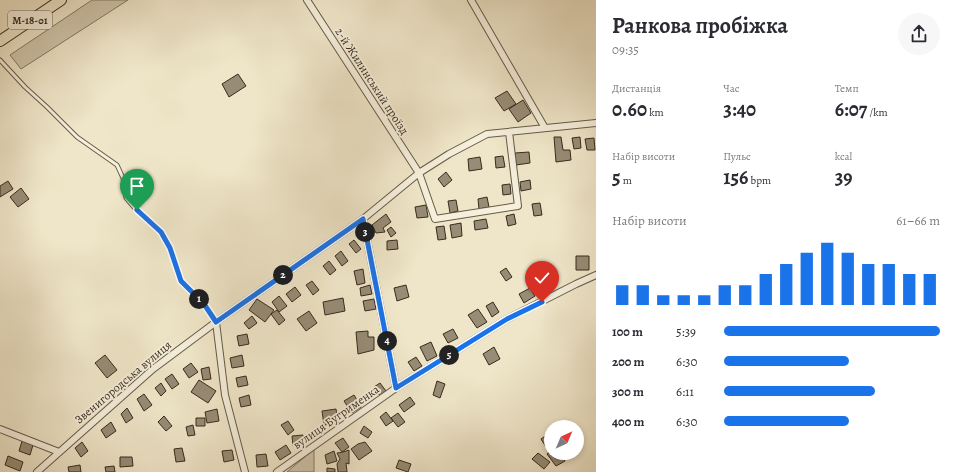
<!DOCTYPE html>
<html lang="uk">
<meta charset="utf-8">
<style>
:root{--surface:#fff;--page:#f7f7f7;--text:#2b2b33;--muted:#7c7c81;--accent:#1a73e8}
body{margin:0;font-family:Alegreya,serif;background:var(--page);color:var(--text);height:100vh;display:flex;flex-direction:column;font-size:15px;white-space:nowrap}
*{box-sizing:border-box;margin:0}
p{font-size:13px;color:var(--muted)}
.icon{flex:none;width:22px;height:22px;fill:none;stroke:currentColor;stroke-width:2;stroke-linecap:round;stroke-linejoin:round}
.map{position:relative;flex:1;overflow:hidden}
.panel{display:flex;flex-direction:column;background:var(--surface);width:360px}
.panel>*{flex:none}
.needle{width:26px;rotate:44deg}
.controls{position:absolute;left:544px;top:420px;display:grid;gap:8px}
.controls a{display:grid;place-items:center;width:40px;height:40px;border-radius:50%;background:var(--surface);box-shadow:0 2px 6px #0003;font-size:20px}
.pin{position:absolute;display:grid;place-items:center;width:34px;height:34px;color:#fff;margin:-41px -17px;border-radius:50% 50% 50% 0;rotate:-45deg;box-shadow:0 0 4px #0007}
.pin .icon{rotate:45deg}
.km{position:absolute;width:20px;height:20px;margin:-10px;border-radius:50%;background:#222;color:#fff;font-size:11px;line-height:20px;text-align:center}
.round{display:grid;place-items:center;flex:none;width:42px;height:42px;border-radius:21px;background:var(--page)}
.headline{display:flex;align-items:center;justify-content:space-between;height:68px;padding:0 16px}
h1{font-size:22px;font-weight:700;line-height:30px}
.figures{display:grid;grid-template-columns:repeat(3,1fr);gap:6px;height:68px;padding:4px 16px}
.figures div{display:grid;align-content:center}
.figures b{font-size:20px;font-weight:700}
.figures small{font-size:11px;font-weight:400}
.figures p{font-size:11px}
.chart{height:112px;padding:8px 16px}
.chart p{display:flex;justify-content:space-between}
.chart svg{width:100%;height:72px;margin-top:4px;stroke:var(--accent);stroke-width:6}
ul{padding:0 16px;list-style:none;font-size:13px}
li{display:grid;grid-template-columns:64px 48px 1fr;align-items:center;height:30px}
li i{height:10px;border-radius:5px;background:var(--accent)}
main{display:flex;flex:1;min-height:0}
.map>svg:first-child{display:block}
.green{fill:#d0c6ac;stroke:#847864}
.building{fill:#978c76;stroke:#382b1c}
.lines{fill:none;stroke-linecap:round;stroke-linejoin:round}
.service-casing{stroke:#665a47;stroke-width:5}
.minor-casing{stroke:#665a47;stroke-width:8}
.trunk-casing{stroke:#382b1c;stroke-width:12}
.service{stroke:#f5efdc;stroke-width:3}
.minor{stroke:#f5efdc;stroke-width:6}
.trunk{stroke:#efe6c9;stroke-width:10}
.route-casing{stroke:#fff;stroke-width:8}
.route{stroke:#1a73e8;stroke-width:5}
.labels{text-anchor:middle;stroke-width:3.5;stroke-linejoin:round;paint-order:stroke}
.shield{fill:#f5efdc;stroke:#716656;stroke-width:1}
.shield-label{font-size:11px;font-weight:bold;fill:#382b1c}
.street-label{font-size:12px;fill:#382b1c;stroke:#f5efdc}
</style>
<main>
<div class="map">
<svg width="596" height="472" viewBox="0 0 596 472">
<rect width="100%" height="100%" fill="#efe6c9"/>
<filter id="stains"><feTurbulence type="fractalNoise" baseFrequency=".005" numOctaves="4"/><feColorMatrix values="0 0 0 0 .2 0 0 0 0 .09 0 0 0 0 .02 0 0 0 .5 -.17"/></filter>
<radialGradient id="worn" r=".72"><stop offset=".6" stop-color="#630" stop-opacity="0"/><stop offset="1" stop-color="#630" stop-opacity=".3"/></radialGradient>
<path class="green" d="M92,0h36l-107,69 -11,-14z
M314,449v23h-27z"/>
<path class="building" d="M238,74l8,12 -17,11 -7,-13z
M507,91l9,13 -12,7 -9,-13z
M523,100l8,13 -13,9 -9,-13z
M554,137h7l2,13h7l1,10 -15,2z
M580,137l1,11 -7,1 -2,-11z
M594,138l1,12h-8l-2,-11z
M529,152l1,11 -14,2 -1,-12z
M503,156l2,11 -9,1 -1,-11z
M480,157l2,12 -13,2 -1,-12z
M446,172l6,8 -8,7 -6,-8z
M530,180l1,9 -10,2 -1,-9z
M8,181l5,8 -13,8v-11z
M510,184l1,10 -8,1 -1,-10z
M21,188l8,11 -11,8 -8,-10z
M487,197l2,10 -10,2 -1,-10z
M456,200l2,11 -8,2 -2,-12z
M540,203l2,12 -8,1 -2,-12z
M426,205l2,12 -11,1 -2,-11z
M386,214l5,8 -8,6 2,4 -9,1 -4,-8z
M514,214l2,10 -8,2 -2,-10z
M486,219l2,9 -13,2 -1,-9z
M461,223l1,13 -10,2 -2,-13z
M444,226l2,13 -8,1 -2,-13z
M391,227l5,6 -5,4 -4,-7z
M354,240l7,9 -5,4 -7,-9z
M397,240l1,9 -11,1v-9z
M341,251l7,10 -6,5 -7,-10z
M576,256h13v14h-13z
M329,261l7,9 -6,5 -7,-9z
M506,268l6,9 -6,4 -6,-9z
M363,269l2,14 -8,2 -3,-14z
M312,281l7,9 -6,5 -7,-10z
M370,285l2,9 -11,2 -1,-8z
M406,285l3,12 -12,4 -3,-13z
M295,287l6,8 -9,7 -6,-8z
M530,288l5,8 -11,7 -5,-9z
M279,296l8,10 -8,6 -7,-10z
M343,298l2,13 -20,4 -2,-13z
M257,299l17,11 -9,12 -16,-12z
M374,299l2,10 -11,2 -2,-10z
M493,302l6,10 -7,5 -6,-11z
M478,309l9,13 -10,6 -9,-13z
M277,310l8,10 -6,5 -8,-11z
M309,311l8,12 -11,8 -9,-12z
M252,316l5,7 -8,6 -5,-6z
M453,329l5,9 -10,5 -5,-9z
M368,331v6h6v13l-16,4 -2,-22z
M247,334l2,10 -10,2 -2,-10z
M431,342l6,14 -10,5 -7,-14z
M494,347l6,12 -11,6 -6,-11z
M105,355l12,15 -10,8 -12,-15z
M242,355l2,11 -12,2 -2,-10z
M416,357l6,9 -8,5 -6,-9z
M191,363l7,9 -9,6 -6,-9z
M209,367l2,12 -8,1 -2,-11z
M172,374l7,10 -7,5 -7,-10z
M246,376l2,9 -10,2 -2,-9z
M199,380l17,11 -8,12 -17,-11z
M437,381l8,3 -5,14 -7,-3z
M161,383l5,8 -5,5 -6,-8z
M380,383l6,8 -6,5 -6,-9z
M144,394l8,11 -8,6 -7,-12z
M249,395l2,10 -10,2 -2,-9z
M354,395l7,12 -9,6 -8,-12z
M410,397l5,7 -11,8 -5,-7z
M127,408l6,10 -7,5 -5,-9z
M217,409l2,12 -12,2 -2,-11z
M336,409l2,14 -14,2 -2,-14z
M386,412l7,9 -7,5 -6,-9z
M398,413l7,9 -7,5 -7,-9z
M164,416l8,10 -6,5 -8,-9z
M196,418h9v8h-9z
M288,421l6,9 -6,5 -7,-10z
M111,422l5,9 -10,7 -5,-8z
M193,425l2,10 -7,1 -2,-9z
M364,426l8,6 -4,6 -8,-5z
M548,434l3,6v4l-5,3 -5,-8z
M303,435l1,10 -11,1 -1,-10z
M343,438l6,9 -7,5 -7,-9z
M22,441l11,4 -3,10 -11,-4z
M82,442l6,9 -7,6 -6,-9z
M365,442l7,9 -13,9 -8,-11 7,-5z
M286,445l5,8 -11,7 -5,-8z
M182,448l3,13 -9,1 -2,-13z
M232,450l2,10 -10,2 -2,-11z
M349,450v14l-3,-1 1,9h-9l-1,-8 3,-5 -3,-6 6,-1z
M334,451l3,10 -10,3 -2,-9z
M551,451v2h9l5,8 -9,5 -9,-12z
M538,453l12,9 -6,7 -12,-10z
M266,454l2,12 -11,1 -1,-12z
M8,456l15,6 -3,9 -15,-6z
M120,457h12l1,9 -13,1z
M399,460l12,4 -3,8 -12,-4z
M80,465l1,7h-12l-1,-5z
M114,466l1,6h-9l-1,-5z
M327,468l8,1v3h-8z"/>
<g class="lines">
<defs>
<path id="service" d="M0,60l25,27 22,20 30,30 40,28 6,13 3,20 11,13 24,21 9,16 11,33 23,23 12,18"/>
<path id="minor" d="M307,0l112,173 16,46 83,-13 -9,-74
M471,0l74,128
M363,219l33,169
M216,322l9,73 20,77
M0,429l59,23
M37,472l116,-103 63,-47 147,-103 56,-46 30,-19 38,-20 109,-11
M277,472l119,-84 111,-69 69,-35 20,-9"/>
<path id="trunk" d="M0,41l61,-41"/>
</defs>
<use href="#service" class="service-casing"/>
<use href="#minor" class="minor-casing"/>
<use href="#trunk" class="trunk-casing"/>
<use href="#service" class="service"/>
<use href="#minor" class="minor"/>
<use href="#trunk" class="trunk"/>
</g>
<g class="lines">
<defs>
<path id="route" d="M137,210l24,22 9,16 11,33 23,23 12,18 147,-103 33,169 111,-69 35,-17"/>
</defs>
<use href="#route" class="route-casing"/>
<use href="#route" class="route"/>
</g>
<g class="labels">
<rect class="shield" x="8" y="11" width="44" height="18" rx="3"/>
<g class="shield-label">
<text x="30" y="24">М-18-01</text>
</g>
<g class="street-label">
<text transform="translate(372 81) rotate(57)" y="4">2-й Жилинський проїзд</text>
<text transform="translate(123 382) rotate(-40)" y="4">Звенигородська вулиця</text>
<text transform="translate(336 417) rotate(-35)" y="4">вулиця Бугрименка</text>
</g>
</g>
<rect width="100%" height="100%" filter="url(#stains)"/>
<rect width="100%" height="100%" fill="url(#worn)"/>
</svg>
<div class="controls">
<a><svg class="needle" viewBox="-14 -14 28 28"><path d="M0-13l5 13h-10z" fill="#e53935"/><path d="M0 13l5-13h-10z" fill="#7c7c81"/></svg></a>
</div>
<div class="pin" style="left:137px;top:210px;background:#1e9e55"><svg class="icon" aria-label="arrive" viewBox="0 0 24 24"><path d="M6 21V4h12l-3 4 3 4H6"/></svg></div>
<div class="pin" style="left:542px;top:302px;background:#d93025"><svg class="icon" aria-label="check" viewBox="0 0 24 24"><path d="M5 12l5 5 9-10"/></svg></div>
<b class="km" style="left:199px;top:299px">1</b>
<b class="km" style="left:283px;top:275px">2</b>
<b class="km" style="left:365px;top:232px">3</b>
<b class="km" style="left:387px;top:341px">4</b>
<b class="km" style="left:449px;top:355px">5</b>
</div>
<section class="panel">
<div class="headline"><div><h1>Ранкова пробіжка</h1><p>09:35</p></div><a class="round"><svg class="icon" aria-label="share" viewBox="0 0 24 24"><path d="M12 15V3M7 8l5-5 5 5M5 13v7h14v-7"/></svg></a></div>
<div class="figures">
<div><p>Дистанція</p><b>0.60<small> km</small></b></div>
<div><p>Час</p><b>3:40</b></div>
<div><p>Темп</p><b>6:07<small> /km</small></b></div>
</div>
<div class="figures">
<div><p>Набір висоти</p><b>5<small> m</small></b></div>
<div><p>Пульс</p><b>156<small> bpm</small></b></div>
<div><p>kcal</p><b>39</b></div>
</div>
<div class="chart"><p><span>Набір висоти</span>61–66 m</p>
<svg viewBox="0 0 160 44" preserveAspectRatio="none"><path d="M5 44V32M15 44V32M25 44V38M35 44V38M45 44V38M55 44V32M65 44V32M75 44V25M85 44V19M95 44V12M105 44V6M115 44V12M125 44V19M135 44V19M145 44V25M155 44V25"/></svg>
</div>
<ul>
<li><b>100 m</b>5:39<i style="width:100%"></i></li>
<li><b>200 m</b>6:30<i style="width:58%"></i></li>
<li><b>300 m</b>6:11<i style="width:70%"></i></li>
<li><b>400 m</b>6:30<i style="width:58%"></i></li>
</ul>
</section>
</main>
